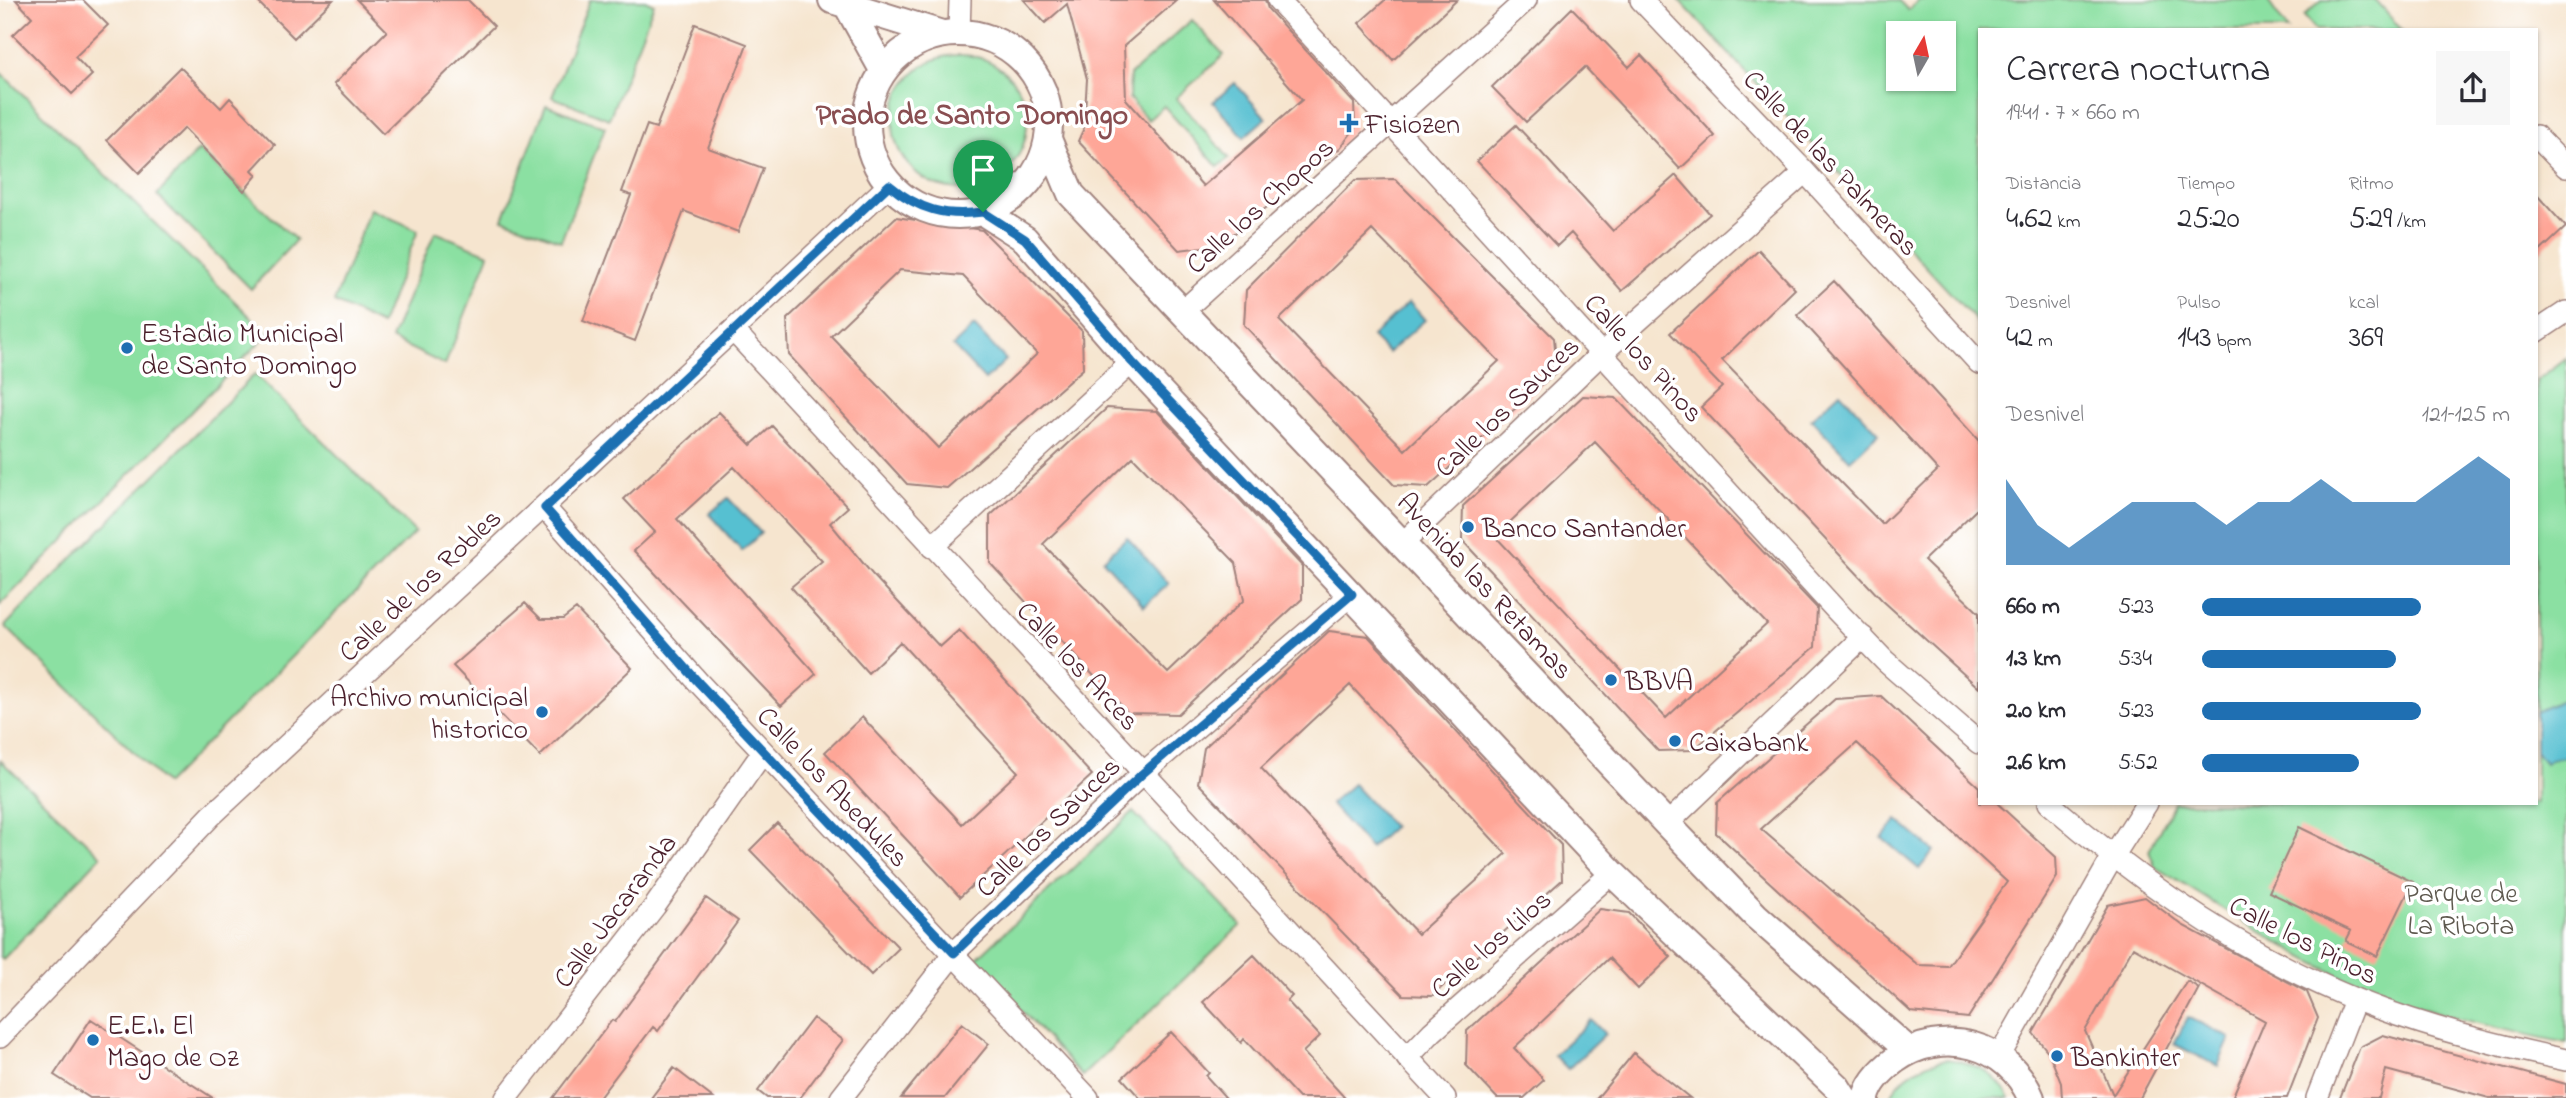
<!DOCTYPE html>
<html lang="es">
<meta charset="utf-8">
<style>
:root{--surface:#fff;--page:#f7f7f7;--text:#2b2b33;--muted:#7c7c81;--accent:#1f6fb2}
body{margin:0;font-family:"Indie Flower",sans-serif;background:var(--page);color:var(--text);height:100vh;display:flex;flex-direction:column;font-size:26px;white-space:nowrap}
*{box-sizing:border-box;margin:0}
p{font-size:23px;color:var(--muted)}
.icon{flex:none;width:38px;height:38px;fill:none;stroke:currentColor;stroke-width:2;stroke-linecap:round;stroke-linejoin:round}
.map{position:relative;flex:1;overflow:hidden}
.details{position:absolute;left:1978px;top:28px;width:560px;height:777px;display:flex;flex-direction:column;background:var(--surface);border-radius:0px;box-shadow:0 2px 5px #0004}
.details>*{flex:none}
.needle{width:46px;rotate:9deg}
.controls{position:absolute;left:1886px;top:21px;display:grid;gap:14px}
.controls a{display:grid;place-items:center;width:70px;height:70px;border-radius:0px;background:var(--surface);box-shadow:0 2px 5px #0004;font-size:35px}
.pin{position:absolute;display:grid;place-items:center;width:60px;height:60px;color:#fff;margin:-72px -30px;border-radius:50% 50% 50% 0;rotate:-45deg;box-shadow:0 0 7px #0007}
.pin .icon{rotate:45deg}
.round{display:grid;place-items:center;flex:none;width:74px;height:74px;border-radius:0px;background:var(--page)}
.headline{display:flex;align-items:center;justify-content:space-between;height:119px;padding:0 28px}
h1{font-size:38px;font-weight:600;line-height:52px}
.stats{display:grid;grid-template-columns:repeat(3,1fr);gap:10px;height:119px;padding:7px 28px}
.stats div{display:grid;align-content:center}
.stats b{font-size:30px;font-weight:600}
.stats small{font-size:19px;font-weight:400}
.stats p{font-size:19px}
.chart{height:196px;padding:14px 28px}
.chart p{display:flex;justify-content:space-between}
.chart svg{width:100%;height:126px;margin-top:7px;fill:var(--accent);opacity:.7}
ul{padding:0 28px;list-style:none;font-size:23px}
li{display:grid;grid-template-columns:112px 84px 1fr;align-items:center;height:52px}
li i{height:18px;border-radius:9px;background:var(--accent)}
.map>svg:first-child{display:block}
.green{fill:#8be0a2;stroke:#6a8066;stroke-width:2;fill-rule:evenodd}
.water{fill:#56c0d1;stroke:#50707e;stroke-width:2}
.building{fill:#fea697;fill-rule:evenodd}
.lines{fill:none;stroke-linecap:round;stroke-linejoin:round}
.minor-casing{stroke:#a0827d;stroke-width:24}
.tertiary-casing{stroke:#a0827d;stroke-width:30}
.minor{stroke:#fff;stroke-width:21}
.tertiary{stroke:#fff;stroke-width:26}
.route-casing{stroke:#fff;stroke-width:14}
.route{stroke:#1f6fb2;stroke-width:9}
.poi-dot{fill:#1f6fb2;stroke:#fff;stroke-width:2.5}
.labels{text-anchor:middle;stroke-width:7;stroke-linejoin:round;paint-order:stroke}
.poi-label{font-size:28px;fill:#4a1f2b;stroke:#fff;text-anchor:start}
.street-label{font-size:28px;fill:#4a1f2b;stroke:#fff}
.park-label{font-size:28px;fill:#5e594f;stroke:#fff}
.neighbourhood-label{font-size:30px;font-weight:bold;fill:#894e51;stroke:#fff}
</style>
<div class="map">
<svg width="2566" height="1098" viewBox="0 0 2566 1098">
<rect width="100%" height="100%" fill="#fff"/>
<filter id="ink" filterUnits="userSpaceOnUse"><feTurbulence type="fractalNoise" baseFrequency=".0143" numOctaves="2"/><feDisplacementMap in="SourceGraphic" scale="14" xChannelSelector="R" yChannelSelector="G"/><feConvolveMatrix kernelMatrix="1 2 1 2 8 2 1 2 1" color-interpolation-filters="sRGB"/></filter>
<filter id="wash" filterUnits="userSpaceOnUse"><feTurbulence type="fractalNoise" baseFrequency=".00686" numOctaves="4" result="noise"/><feDisplacementMap in="SourceGraphic" scale="28" xChannelSelector="R" yChannelSelector="G"/><feGaussianBlur stdDeviation="1.57" result="paint"/><feColorMatrix in="noise" values="0 0 0 0 0 0 0 0 0 0 0 0 0 0 0 0 0 1.4 0 .05"/><feComposite in="paint" operator="in"/></filter>
<g filter="url(#wash)">
<rect width="100%" height="100%" fill="#f6e5cf"/>
<path class="green" d="M590,0h55l9,4 -45,115 -57,-22z
M1679,0h219l10,10 11,-10h348l21,30h-309v294zM1899,33h45v46h-45z
M2322,0h53l27,30h-86l-12,-14z
M1192,20l32,35 -48,43 53,60 -11,9 -54,-61 -16,14 -19,-22 1,-23z
M893 122a67 67 0 1 1 134 0a67 67 0 1 1-134 0Z
M1,73l267,261 -268,271v-531z
M546,105l59,22 -44,114 -58,-22z
M199,150l97,90 -45,49 -94,-94z
M370,209l48,21 -37,95 -47,-23z
M435,232l54,22 -44,111 -54,-26z
M2566,358v685c-82,-17 -165,-36 -240,-74 -59,-30 -114,-68 -171,-102l-6,-16 25,-48h362v-422z
M255,374l160,158 -249,252 -161,-158z
M0,760l101,96 -98,103 -3,-3z
M1133,812l108,113 -159,151 -107,-116z
M1947,1059c29,4 48,13 63,39h-121c14,-24 31,-34 58,-39z"/>
<path class="water" d="M1235,83l31,35 -22,19 -31,-35z
M1409,302l16,18 -37,33 -16,-16z
M974,326l32,34 -21,20 -32,-34z
M1840,392l39,41 -29,27 -39,-41z
M728,498l33,35 -19,18 -33,-37z
M1127,537l42,47 -25,22 -41,-46z
M2566,698v59l-16,2 -5,4 -9,-12v-39z
M1353,784l40,43 -23,21 -40,-44z
M1897,820l37,31 -15,18 -37,-31z
M2188,1017l42,21 -12,28 -44,-22z
M1591,1020l14,14 -37,35 -14,-14z"/>
<g id="blocks">
<path class="building" d="M16,0h67l25,25 -33,32 17,18 -20,19 -59,-59 19,-18z
M256,0h77l-39,38z
M357,0h111l26,26 -111,108 -49,-50 53,-53z
M1024,0h153l-53,46 2,53 77,87 99,-86 -88,-100h51l3,9 86,94 1,25 -15,20 -120,97 -41,5 -101,-109 6,-13 3,-49 -20,-75 -22,19z
M1385,0h72l-64,60 -34,-37z
M1572,8l57,59 12,-12 74,81 -35,33 -95,-102 -59,55 -34,-35z
M695,24l52,20 -39,104 55,20 -25,64 -54,-21 -49,130 -52,-20 48,-126 -9,-3 25,-67 9,3z
M180,67l41,41 9,-10 45,47 -23,25 5,5 -13,16 -60,-63 -45,45 -32,-33z
M1516,125l97,106 63,-56 34,39 -88,77 -51,-58 -14,13 -80,-85z
M1395,179l159,159 3,33 -129,116 -34,-2 -150,-160 2,-35 109,-110zM1372,230l127,131 -94,89 -126,-130z
M2536,194l30,33 -30,28z
M896,217l86,13 100,101 1,38 -136,119 -40,-4 -118,-129 -2,-36zM900,270l63,6 74,78 -99,94 -107,-112z
M1759,250l36,39 -73,71 160,164 56,-54 -141,-155 37,-34 145,160v66l-55,53 55,53v75l-97,-88 -181,-193 21,-20 -52,-54z
M1583,396l33,2 201,210 -2,39 -122,103 -35,1 -196,-211 1,-34zM1595,442l172,182 -101,94 -171,-182z
M1107,408l50,3 145,155v33l-124,115 -50,-1 -138,-150v-47zM1133,457l103,106 8,37 -76,73 -125,-129z
M719,412l32,33 21,-19 76,81 -18,16 42,51 68,73 19,-17 133,145 -132,122 -135,-145 37,-35 100,107 56,-52 -118,-130 -32,31 -77,-86 31,-26 -88,-94 -57,52 139,155 -35,32 -147,-155 21,-19 -31,-33z
M525,603l16,16h22l13,-10 56,59 -92,88 -87,-90z
M1329,631l39,5 193,209 1,35 -130,116 -29,-1 -205,-212 6,-35zM1350,685l156,169 -88,80 -157,-166z
M1881,696l98,91v16h18l59,54 1,20 -89,141 -57,-6 -195,-179 1,-30 118,-104zM1857,743l150,139 -59,84 -30,-1 -157,-136z
M777,823l122,125 -28,27 -121,-125z
M2299,827l114,55 -36,74 -31,-15 5,-10 -82,-39z
M2145,897l37,28 125,67 11,26 -31,80h-55l33,-77 -132,-74 -48,84 28,64 74,-114 12,7 -59,110h-78l-1,-15 -12,-30 -16,-20 75,-128z
M706,898l32,23 -80,110 -5,-4 -54,71h-46l59,-78 3,2z
M1600,909l29,4 42,44 -33,32 -29,-31 -95,90 30,32 -20,18h-27l-31,-33 1,-34z
M1254,955l38,41 -5,5 33,35 -17,16 42,46h-46l-55,-59 -3,4 -38,-41z
M813,1018l30,22 -43,58h-33l-9,-7z
M91,1019l122,79h-123l-36,-23z
M962,1023l27,21 -44,54h-44z
M1171,1032l38,41 -3,3 20,22h-86l-18,-20z
M2383,1035l183,49v14h-77l-103,-28 -7,28h-39l20,-51z
M1634,1053l17,14 39,31h-93z
M674,1068l39,30h-62z"/>
</g>
</g>
<g filter="url(#ink)">
<use href="#blocks" fill-opacity="0" stroke="#a0827d" stroke-width="2"/>
<g class="lines">
<defs>
<path id="minor" d="M1278,0l557,609 50,52 94,82
M1641,0l164,172 174,191
M959,33l1,-33
M2536,136l30,31
M1184,310l342,-310
M733,330l712,768
M2536,332l30,-20
M545,508l154,175 389,415
M1404,542l198,-189 203,-181
M932,547l200,-185
M2049,803c92,80 194,151 308,197 67,27 138,45 209,60
M1667,824l196,-187
M0,1037l211,-221 678,-631
M1999,1057l113,-199 35,-55
M1407,1058l25,-26 180,-159
M506,1098l149,-192 108,-154
M841,1098l113,-145 188,-179 210,-180
M2317,1098l38,-98"/>
<path id="tertiary" d="M832,0l110,34
M848,7l35,63
M867 124a91 91 0 1 1 182 0a91 91 0 1 1-182 0Z
M1048,139l23,55 596,630 89,92 152,134
M983,212l42,27 107,123 480,511 225,214 7,11
M1866,1098c3,-15 17,-29 29,-38 47,-34 114,-17 136,38"/>
</defs>
<use href="#minor" class="minor-casing"/>
<use href="#tertiary" class="tertiary-casing"/>
<use href="#minor" class="minor"/>
<use href="#tertiary" class="tertiary"/>
</g>
</g>
<g class="lines" filter="url(#ink)">
<defs>
<path id="route" d="M889,185c30,25 56,32 94,27l42,27 107,123 220,232 -210,180 -188,179 -255,-270 -154,-175z"/>
</defs>
<use href="#route" class="route-casing"/>
<use href="#route" class="route"/>
</g>
<g class="poi-dot">
<path d="M1345.5 112.5h7v7h7v7h-7v7h-7v-7h-7v-7h7z"/>
<circle cx="127" cy="348" r="7"/>
<circle cx="1468" cy="527" r="7"/>
<circle cx="1611" cy="680" r="7"/>
<circle cx="542" cy="712" r="7"/>
<circle cx="1675" cy="741" r="7"/>
<circle cx="93" cy="1040" r="7"/>
<circle cx="2057" cy="1056" r="7"/>
</g>
<g class="labels">
<g class="poi-label">
<text x="1365" y="133">Fisiozen</text>
<text x="141" y="342">Estadio Municipal<tspan x="141" dy="32">de Santo Domingo</tspan></text>
<text x="1482" y="537">Banco Santander</text>
<text x="1625" y="690">BBVA</text>
<text x="528" y="706" text-anchor="end">Archivo municipal<tspan x="528" dy="32">historico</tspan></text>
<text x="1689" y="751">Caixabank</text>
<text x="107" y="1034">E.E.I. El<tspan x="107" dy="32">Mago de Oz</tspan></text>
<text x="2071" y="1066">Bankinter</text>
</g>
<g class="street-label">
<text transform="translate(1832 162) rotate(47)" y="10">Calle de las Palmeras</text>
<text transform="translate(1259 205) rotate(-42)" y="10">Calle los Chopos</text>
<text transform="translate(1645 357) rotate(48)" y="10">Calle los Pinos</text>
<text transform="translate(1506 406) rotate(-44)" y="10">Calle los Sauces</text>
<text transform="translate(419 584) rotate(-43)" y="10">Calle de los Robles</text>
<text transform="translate(1486 585) rotate(47)" y="10">Avenida las Retamas</text>
<text transform="translate(1079 665) rotate(47)" y="10">Calle los Arces</text>
<text transform="translate(834 786) rotate(47)" y="10">Calle los Abedules</text>
<text transform="translate(1047 826) rotate(-44)" y="10">Calle los Sauces</text>
<text transform="translate(614 910) rotate(-53)" y="10">Calle Jacaranda</text>
<text transform="translate(2304 939) rotate(27)" y="10">Calle los Pinos</text>
<text transform="translate(1490 943) rotate(-41)" y="10">Calle los Lilos</text>
</g>
<g class="park-label">
<text x="2461" y="902">Parque de<tspan x="2461" dy="32">La Ribota</tspan></text>
</g>
<g class="neighbourhood-label">
<text x="972" y="124">Prado de Santo Domingo</text>
</g>
</g>
</svg>
<div class="controls">
<a><svg class="needle" viewBox="-14 -14 28 28"><path d="M0-13l5 13h-10z" fill="#e53935"/><path d="M0 13l5-13h-10z" fill="#7c7c81"/></svg></a>
</div>
<div class="pin" style="left:983px;top:212px;background:#1e9e55"><svg class="icon" aria-label="arrive" viewBox="0 0 24 24"><path d="M6 21V4h12l-3 4 3 4H6"/></svg></div>
<section class="details">
<div class="headline"><div><h1>Carrera nocturna</h1><p>19:41 · 7 × 660 m</p></div><a class="round"><svg class="icon" aria-label="share" viewBox="0 0 24 24"><path d="M12 15V3M7 8l5-5 5 5M5 13v7h14v-7"/></svg></a></div>
<div class="stats">
<div><p>Distancia</p><b>4.62<small> km</small></b></div>
<div><p>Tiempo</p><b>25:20</b></div>
<div><p>Ritmo</p><b>5:29<small> /km</small></b></div>
</div>
<div class="stats">
<div><p>Desnivel</p><b>42<small> m</small></b></div>
<div><p>Pulso</p><b>143<small> bpm</small></b></div>
<div><p>kcal</p><b>369</b></div>
</div>
<div class="chart"><p><span>Desnivel</span>121–125 m</p>
<svg viewBox="0 0 160 44" preserveAspectRatio="none"><path d="M0 44V14L10 30L20 38L30 30L40 22L50 22L60 22L70 30L80 22L90 22L100 14L110 22L120 22L130 22L140 14L150 6L160 14V44z"/></svg>
</div>
<ul>
<li><b>660 m</b>5:23<i style="width:71%"></i></li>
<li><b>1.3 km</b>5:34<i style="width:63%"></i></li>
<li><b>2.0 km</b>5:23<i style="width:71%"></i></li>
<li><b>2.6 km</b>5:52<i style="width:51%"></i></li>
</ul>
</section>
</div>
